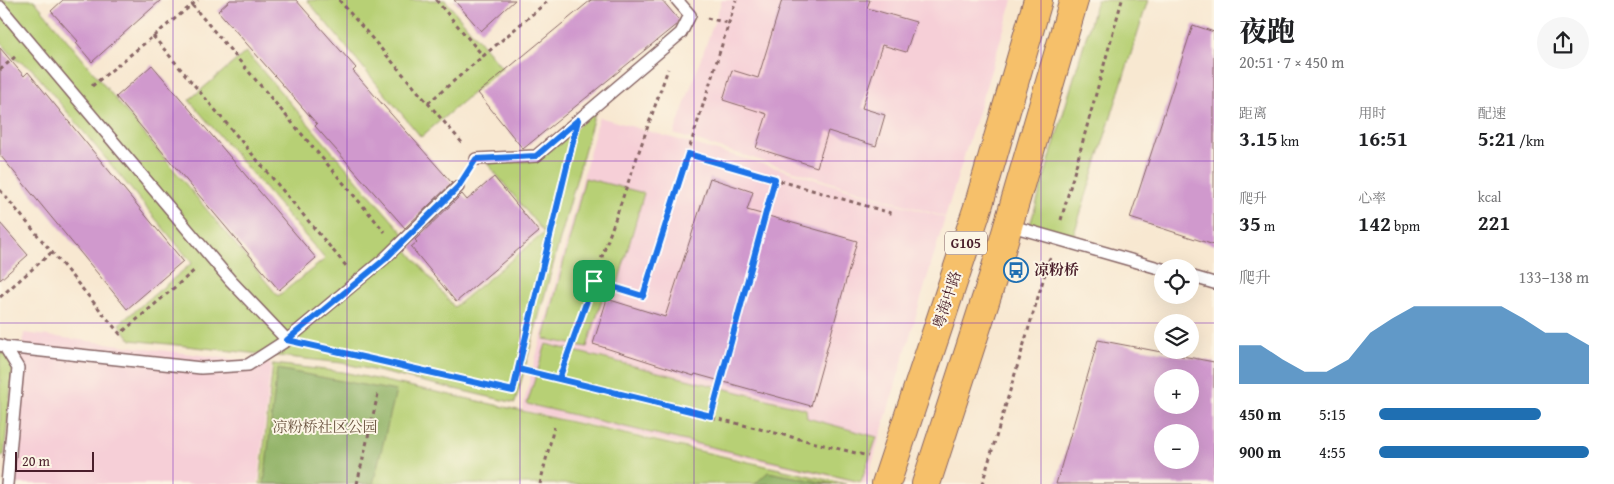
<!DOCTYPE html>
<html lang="zh">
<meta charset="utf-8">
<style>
:root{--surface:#fff;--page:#f6f6f6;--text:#202124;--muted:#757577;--accent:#1f6fb2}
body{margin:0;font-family:"Gentium Book Plus","Noto Serif SC",serif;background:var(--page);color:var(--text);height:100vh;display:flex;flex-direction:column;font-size:19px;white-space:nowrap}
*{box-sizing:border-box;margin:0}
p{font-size:16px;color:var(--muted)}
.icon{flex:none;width:28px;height:28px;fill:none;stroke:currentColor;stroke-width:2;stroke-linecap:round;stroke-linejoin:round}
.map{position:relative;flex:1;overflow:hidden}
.panel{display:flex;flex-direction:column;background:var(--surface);width:400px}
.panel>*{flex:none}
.tools{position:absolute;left:1154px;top:259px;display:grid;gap:10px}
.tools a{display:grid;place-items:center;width:45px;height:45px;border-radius:50%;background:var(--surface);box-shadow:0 5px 20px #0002;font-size:25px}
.scale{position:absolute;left:15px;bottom:12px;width:79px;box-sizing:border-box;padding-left:5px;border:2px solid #4a1f2b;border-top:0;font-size:14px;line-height:18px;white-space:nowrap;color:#4a1f2b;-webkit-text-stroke:4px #fcf5e5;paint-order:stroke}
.pin{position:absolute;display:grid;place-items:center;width:42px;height:42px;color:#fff;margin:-21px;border-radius:10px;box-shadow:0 2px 8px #0006}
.round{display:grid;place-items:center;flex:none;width:52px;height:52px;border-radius:26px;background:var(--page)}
.summary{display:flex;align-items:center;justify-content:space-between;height:85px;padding:0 25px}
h1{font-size:28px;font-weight:800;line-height:38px}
.metrics{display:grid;grid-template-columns:repeat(3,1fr);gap:8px;height:85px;padding:5px 25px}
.metrics div{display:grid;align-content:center}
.metrics b{font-size:21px;font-weight:800}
.metrics small{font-size:14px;font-weight:400}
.metrics p{font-size:14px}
.chart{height:140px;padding:10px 25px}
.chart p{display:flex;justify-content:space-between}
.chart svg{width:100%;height:90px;margin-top:5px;fill:var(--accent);opacity:.7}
ul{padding:0 25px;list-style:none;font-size:16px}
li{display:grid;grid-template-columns:80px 60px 1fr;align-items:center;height:38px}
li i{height:12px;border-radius:6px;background:var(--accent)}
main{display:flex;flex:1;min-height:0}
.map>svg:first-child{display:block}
.built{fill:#f6cfd7}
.green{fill:#b7d075;stroke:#807850}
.forest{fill:#91b266;stroke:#6e6848}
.building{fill:#d099cd;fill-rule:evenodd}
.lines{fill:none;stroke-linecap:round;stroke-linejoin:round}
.service-casing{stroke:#876565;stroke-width:14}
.trunk-casing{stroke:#876565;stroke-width:30}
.path{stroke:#876565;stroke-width:3;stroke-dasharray:4 4;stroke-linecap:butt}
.service{stroke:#fff;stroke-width:11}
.trunk{stroke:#f6c06b;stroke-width:28}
.route-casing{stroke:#fff;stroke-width:10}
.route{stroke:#1a73e8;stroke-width:6}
.grid{fill:none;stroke:#7b2cbf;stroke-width:1;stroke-opacity:0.55}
.labels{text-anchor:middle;stroke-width:4;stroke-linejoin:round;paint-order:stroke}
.shield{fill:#fcf5e5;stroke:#7f5f63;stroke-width:1}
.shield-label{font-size:14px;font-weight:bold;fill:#4a1f2b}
.poi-label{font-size:15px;font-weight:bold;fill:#4a1f2b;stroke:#fcf5e5;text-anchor:start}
.street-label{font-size:15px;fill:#4a1f2b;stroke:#fcf5e5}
.park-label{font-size:15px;fill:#6b5441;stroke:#fcf5e5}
</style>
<main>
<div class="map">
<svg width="1214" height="484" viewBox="0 0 1214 484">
<rect width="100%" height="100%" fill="#fcf5e5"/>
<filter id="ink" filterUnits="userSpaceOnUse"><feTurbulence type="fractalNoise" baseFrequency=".02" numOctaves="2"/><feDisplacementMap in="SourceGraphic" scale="10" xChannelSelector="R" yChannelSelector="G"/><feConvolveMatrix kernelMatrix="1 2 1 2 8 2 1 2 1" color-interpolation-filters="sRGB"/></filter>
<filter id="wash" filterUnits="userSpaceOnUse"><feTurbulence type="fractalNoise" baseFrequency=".0096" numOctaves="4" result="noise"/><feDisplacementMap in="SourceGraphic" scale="20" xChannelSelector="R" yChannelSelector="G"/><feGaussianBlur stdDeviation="1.12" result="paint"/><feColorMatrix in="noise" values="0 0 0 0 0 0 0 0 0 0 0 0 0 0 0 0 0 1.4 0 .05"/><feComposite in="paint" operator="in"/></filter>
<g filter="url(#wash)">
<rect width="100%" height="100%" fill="#f8e8d1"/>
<path class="built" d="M722,0h291l-68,217 -271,-83z
M599,117l178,51 168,50 -79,266 -344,-74z
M24,333l247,31 -13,120h-248z"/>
<path class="green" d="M0,0h34l244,296 47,-37 -136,-159 57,-48 165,190 -6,5 49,60 90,-74 -57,-70 50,-2 58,-49 -80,291 -173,-40 -211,-23 -12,-16 73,-61 -161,-195 -16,-9 -15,-18z
M307,0h138l57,68 -81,69z
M1097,0h51l-75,237 -43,-12z
M585,178l59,15 -30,104 -10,-3 -17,53 -43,-8z
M546,344l260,65 1,9 70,19 -16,45 -334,-78z
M0,351l4,1 9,16 -9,88h-4z
M273,364l70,8 126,27 377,85h-586z"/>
<path class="forest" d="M277,369l119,22 -23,93h-109z
M768,472l64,12h-77z"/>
<g id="blocks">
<path class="building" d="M63,0h98l-69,62 -16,-19 2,-2 -27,-30z
M230,0h66l60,68 -3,3 99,112 -47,45 -90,-102 2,-2 -99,-113z
M454,0h61l-34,31z
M591,0h71l17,20 -2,4 -154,125 -45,-56z
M782,0h88l-3,8 49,14 -10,30 -24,-7 -20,63 23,7 -9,31 -48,-15 -11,36 -61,-19 11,-34 -44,-14 9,-30 26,8z
M1193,25l21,7v213l-84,-27z
M0,48l24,28 4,-4 155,189 -56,48 -127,-154z
M152,65l164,193 -37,32 -163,-193z
M494,177l45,55 -83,70 -45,-55 6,-5 -2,-2 47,-46 5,6z
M710,178l43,14 -6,18 110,31 -46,165 -116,-32 -1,2 -101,-32 14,-45 58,18z
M0,223l28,32 -28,25z
M1098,340l116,22v122h-158zM1162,378h28v27h-28zM1162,432h28v28h-28z"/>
</g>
</g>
<g filter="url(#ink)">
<use href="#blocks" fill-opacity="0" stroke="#876565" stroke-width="1"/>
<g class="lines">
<defs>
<path id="service" d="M0,7l231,274 56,59
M476,159l60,-3 145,-123 9,-18 -13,-15
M1008,225l154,44
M1190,276l24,7
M0,345l5,2 196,21 47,-3 39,-25 97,-81 74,-72
M5,347l13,21 -11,116"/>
<path id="trunk" d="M886,484l92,-277 60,-207
M926,484l68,-210 80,-274"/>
</defs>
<use href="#service" class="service-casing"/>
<use href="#trunk" class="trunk-casing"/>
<path class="path" d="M339,0l125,145
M436,0l47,56
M192,5l193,227
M707,18l21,5
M153,36l194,231
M0,70l17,-15
M92,86l106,-86
M428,103l121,-103
M688,154l206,60
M0,190l120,144 76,-65
M1061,220l61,-220
M594,281l49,15 93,-296
M0,297l52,-45
M310,345l203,46 57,-239
M518,369l350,87
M559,379l109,-310
M711,416l64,-237
M357,484l21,-90
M540,484l14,-57
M982,484l68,-227"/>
<use href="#service" class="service"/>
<use href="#trunk" class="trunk"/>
</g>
</g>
<g class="lines" filter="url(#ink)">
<defs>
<path id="route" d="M594,281l-35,98 -41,-10 -5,22 -226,-51 97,-80 74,-73 18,-28 60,-3 42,-36 -60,249 193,47 64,-237 -87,-25 -45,142 -49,-15"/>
</defs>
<use href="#route" class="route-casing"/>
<use href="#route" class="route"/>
</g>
<path class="grid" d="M173,0v484M347,0v484M520,0v484M694,0v484M867,0v484M1041,0v484M0,161h1214M0,323h1162M1190,323h24"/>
<defs>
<symbol id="bus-ring" viewBox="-11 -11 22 22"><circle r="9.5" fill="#fcf5e5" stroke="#1f6fb2" stroke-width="1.5"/><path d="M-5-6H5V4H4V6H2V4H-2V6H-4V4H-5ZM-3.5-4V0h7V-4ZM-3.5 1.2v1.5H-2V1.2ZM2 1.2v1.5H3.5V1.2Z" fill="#1f6fb2"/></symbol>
</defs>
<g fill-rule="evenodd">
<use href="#bus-ring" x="1002" y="256" width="28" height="28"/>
</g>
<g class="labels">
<rect class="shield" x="945" y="231.5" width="42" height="23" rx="4"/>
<g class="shield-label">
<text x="966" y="248">G105</text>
</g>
<g class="poi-label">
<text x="1034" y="275">凉粉桥</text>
</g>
<g class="street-label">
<text transform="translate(947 300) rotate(-72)" y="5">粤海中路</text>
</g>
<g class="park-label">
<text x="325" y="432">凉粉桥社区公园</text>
</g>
</g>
</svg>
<div class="tools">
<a><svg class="icon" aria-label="locate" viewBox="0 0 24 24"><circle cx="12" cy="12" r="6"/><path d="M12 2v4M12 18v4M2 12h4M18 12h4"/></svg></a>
<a><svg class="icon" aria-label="layers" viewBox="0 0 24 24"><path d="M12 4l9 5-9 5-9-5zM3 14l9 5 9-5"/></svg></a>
<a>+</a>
<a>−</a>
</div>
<div class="scale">20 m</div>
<div class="pin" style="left:594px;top:281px;background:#1e9e55"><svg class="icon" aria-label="arrive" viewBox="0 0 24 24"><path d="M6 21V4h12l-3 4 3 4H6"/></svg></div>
</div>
<section class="panel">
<div class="summary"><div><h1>夜跑</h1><p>20:51 · 7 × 450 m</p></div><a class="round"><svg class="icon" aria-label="share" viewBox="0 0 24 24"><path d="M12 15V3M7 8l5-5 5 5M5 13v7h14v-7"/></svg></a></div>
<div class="metrics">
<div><p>距离</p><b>3.15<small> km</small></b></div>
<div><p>用时</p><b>16:51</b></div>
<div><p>配速</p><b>5:21<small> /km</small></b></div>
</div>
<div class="metrics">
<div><p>爬升</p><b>35<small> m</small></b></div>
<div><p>心率</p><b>142<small> bpm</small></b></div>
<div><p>kcal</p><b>221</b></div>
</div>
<div class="chart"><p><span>爬升</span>133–138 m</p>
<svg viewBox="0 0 160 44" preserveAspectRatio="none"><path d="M0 44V25L10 25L20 32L30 38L40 38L50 32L60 19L70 12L80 6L90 6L100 6L110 6L120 6L130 12L140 19L150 19L160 25V44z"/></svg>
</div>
<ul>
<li><b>450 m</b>5:15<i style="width:77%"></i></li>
<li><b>900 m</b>4:55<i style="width:100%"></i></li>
</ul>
</section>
</main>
